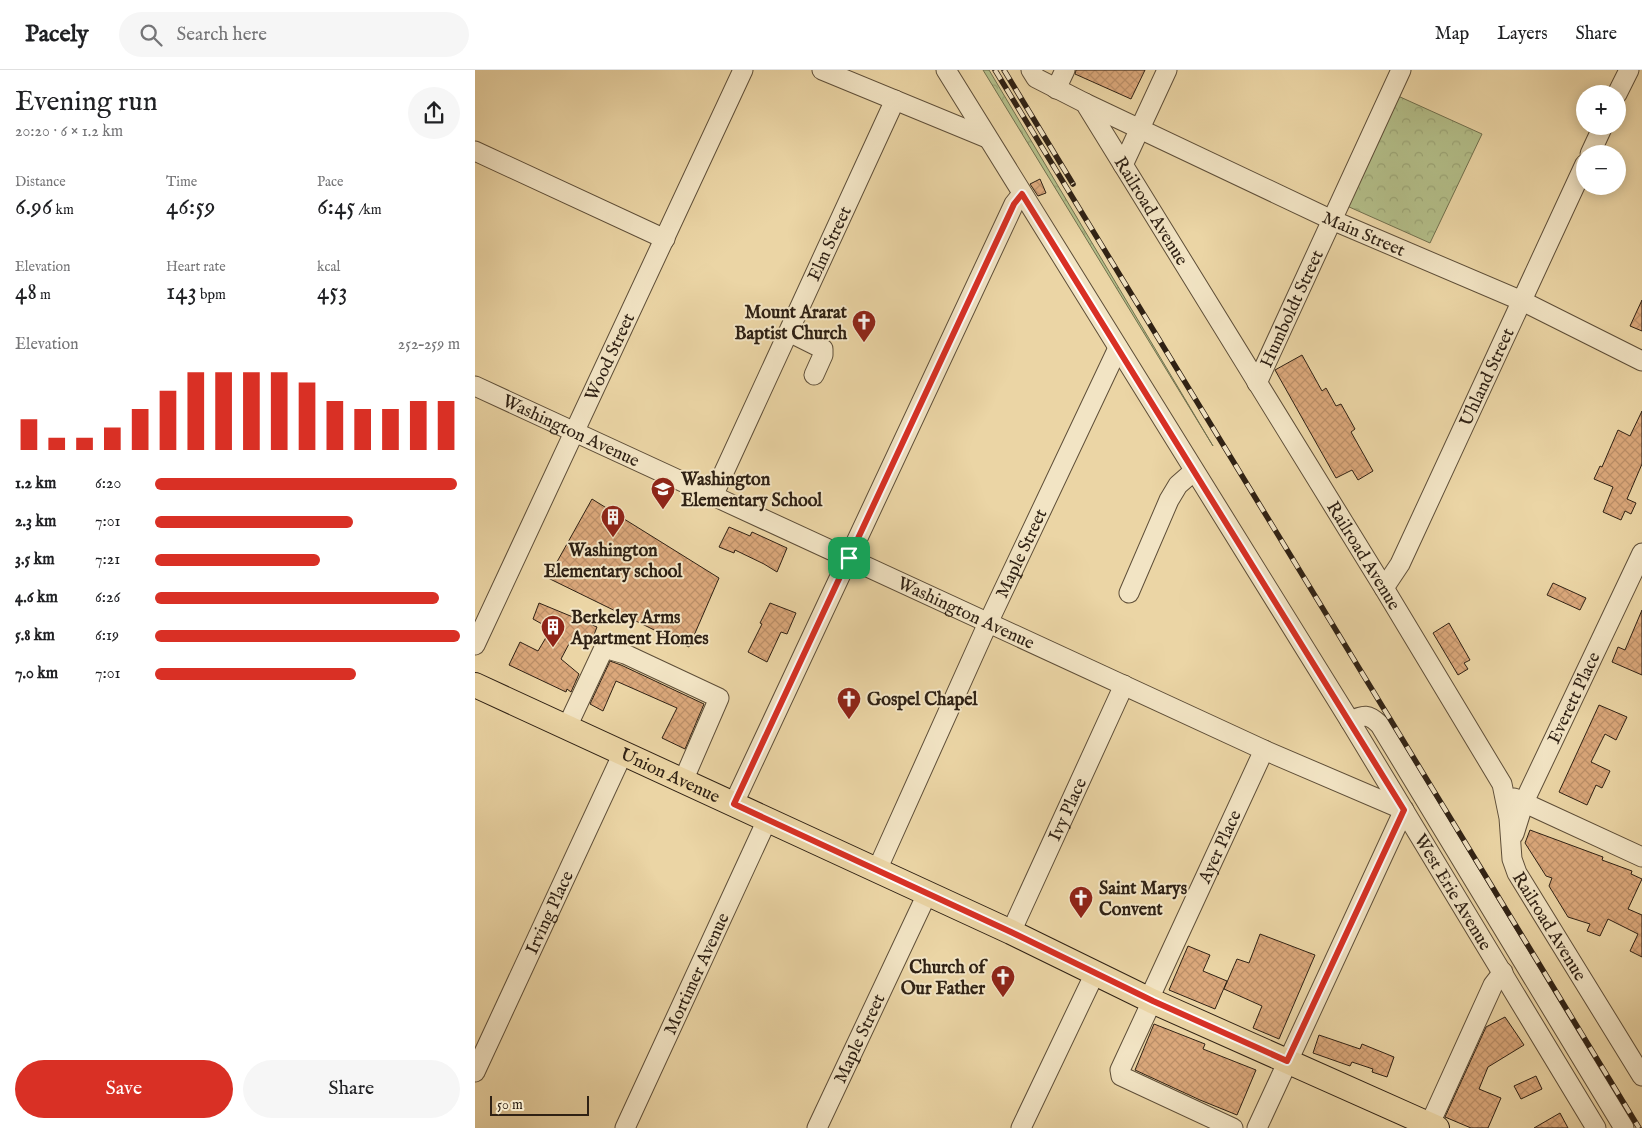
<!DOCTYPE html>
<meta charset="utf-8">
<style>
:root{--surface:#fff;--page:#f6f6f6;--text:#202124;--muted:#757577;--line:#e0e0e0;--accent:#d93025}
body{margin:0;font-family:"IM FELL English",serif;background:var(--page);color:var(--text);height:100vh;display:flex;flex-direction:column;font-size:19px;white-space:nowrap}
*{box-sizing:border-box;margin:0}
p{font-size:16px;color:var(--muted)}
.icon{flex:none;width:28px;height:28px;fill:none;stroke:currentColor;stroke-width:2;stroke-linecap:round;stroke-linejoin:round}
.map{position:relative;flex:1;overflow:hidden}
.side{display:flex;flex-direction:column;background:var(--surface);width:475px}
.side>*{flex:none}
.controls{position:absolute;left:1101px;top:15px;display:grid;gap:10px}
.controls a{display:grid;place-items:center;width:50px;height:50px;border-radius:50%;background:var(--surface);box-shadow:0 2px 12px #0003;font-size:25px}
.scale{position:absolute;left:15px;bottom:12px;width:99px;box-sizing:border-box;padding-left:5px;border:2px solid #2f2114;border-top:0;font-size:14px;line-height:18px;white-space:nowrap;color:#2f2114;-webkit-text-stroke:4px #f2e4c4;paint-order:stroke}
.pin{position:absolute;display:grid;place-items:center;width:42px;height:42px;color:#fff;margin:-21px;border-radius:10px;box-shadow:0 2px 8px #0006}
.round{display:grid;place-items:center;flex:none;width:52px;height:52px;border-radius:26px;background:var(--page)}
.summary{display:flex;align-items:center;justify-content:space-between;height:85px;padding:0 15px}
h1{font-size:28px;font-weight:600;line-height:38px}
.figures{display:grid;grid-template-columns:repeat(3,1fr);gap:8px;height:85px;padding:5px 15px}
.figures div{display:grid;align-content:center}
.figures b{font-size:25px;font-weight:600}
.figures small{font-size:14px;font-weight:400}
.figures p{font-size:14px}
.chart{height:140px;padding:10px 15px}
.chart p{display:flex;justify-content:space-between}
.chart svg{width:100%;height:90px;margin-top:5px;stroke:var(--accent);stroke-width:6}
.action{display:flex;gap:10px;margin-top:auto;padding:10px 15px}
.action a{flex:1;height:58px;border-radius:30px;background:var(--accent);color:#fff;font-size:20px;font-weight:600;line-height:58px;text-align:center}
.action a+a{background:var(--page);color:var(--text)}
ul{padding:0 15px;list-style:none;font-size:16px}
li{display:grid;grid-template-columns:80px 60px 1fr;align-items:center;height:38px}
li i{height:12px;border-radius:6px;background:var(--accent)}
header{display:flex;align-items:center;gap:30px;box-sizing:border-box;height:70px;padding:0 25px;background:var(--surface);border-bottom:1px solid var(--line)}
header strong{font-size:24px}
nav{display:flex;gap:28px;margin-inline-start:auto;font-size:18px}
.search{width:350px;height:45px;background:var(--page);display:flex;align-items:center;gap:12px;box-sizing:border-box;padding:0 18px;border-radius:28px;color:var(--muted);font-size:19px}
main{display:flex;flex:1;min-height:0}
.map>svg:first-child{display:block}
.forest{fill:url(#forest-crowns);stroke:#71704e}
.building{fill:url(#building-cross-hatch);stroke:#2f2114}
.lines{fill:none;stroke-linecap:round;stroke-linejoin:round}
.minor-casing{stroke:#5e4e38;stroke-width:21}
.major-casing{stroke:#2f2114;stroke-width:26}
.minor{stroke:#f2e4c4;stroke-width:19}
.major{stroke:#ebd5a5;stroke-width:24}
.rail-casing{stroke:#2f2114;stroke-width:5.5}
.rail{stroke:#f2e4c4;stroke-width:4;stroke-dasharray:11;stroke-linecap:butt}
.route-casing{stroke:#fff;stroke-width:10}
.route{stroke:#d93025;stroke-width:6}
.labels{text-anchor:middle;stroke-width:4;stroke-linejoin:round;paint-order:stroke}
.street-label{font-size:18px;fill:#2f2114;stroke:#f2e4c4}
.poi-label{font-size:18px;font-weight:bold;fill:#2f2114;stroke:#f2e4c4;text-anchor:start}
</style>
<header>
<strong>Pacely</strong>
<div class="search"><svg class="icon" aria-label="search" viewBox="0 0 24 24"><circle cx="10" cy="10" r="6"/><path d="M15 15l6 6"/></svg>Search here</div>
<nav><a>Map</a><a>Layers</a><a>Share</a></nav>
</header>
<main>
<section class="side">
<div class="summary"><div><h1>Evening run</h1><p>20:20 · 6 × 1.2 km</p></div><a class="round"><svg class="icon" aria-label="share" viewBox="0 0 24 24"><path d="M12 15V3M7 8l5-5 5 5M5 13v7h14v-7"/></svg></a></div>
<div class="figures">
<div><p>Distance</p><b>6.96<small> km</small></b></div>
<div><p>Time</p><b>46:59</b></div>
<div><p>Pace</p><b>6:45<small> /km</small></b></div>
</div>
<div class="figures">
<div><p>Elevation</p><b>48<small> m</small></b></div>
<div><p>Heart rate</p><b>143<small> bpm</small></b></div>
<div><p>kcal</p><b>453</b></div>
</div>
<div class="chart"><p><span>Elevation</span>252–259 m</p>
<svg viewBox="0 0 160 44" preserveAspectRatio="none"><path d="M5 44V29M15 44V38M25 44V38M35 44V33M45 44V24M55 44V15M65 44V6M75 44V6M85 44V6M95 44V6M105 44V11M115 44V20M125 44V24M135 44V24M145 44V20M155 44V20"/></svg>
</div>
<ul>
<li><b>1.2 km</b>6:20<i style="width:99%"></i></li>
<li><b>2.3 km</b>7:01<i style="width:65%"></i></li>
<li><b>3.5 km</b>7:21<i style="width:54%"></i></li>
<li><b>4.6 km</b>6:26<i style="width:93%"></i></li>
<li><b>5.8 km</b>6:19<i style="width:100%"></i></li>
<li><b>7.0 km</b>7:01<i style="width:66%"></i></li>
</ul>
<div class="action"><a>Save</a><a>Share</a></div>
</section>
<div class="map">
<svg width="1167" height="1058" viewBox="0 0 1167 1058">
<defs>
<pattern id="forest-crowns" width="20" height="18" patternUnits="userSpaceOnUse" patternTransform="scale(1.25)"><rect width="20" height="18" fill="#b3be89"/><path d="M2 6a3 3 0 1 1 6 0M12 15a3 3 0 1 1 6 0" fill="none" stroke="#9aa375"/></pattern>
<pattern id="building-cross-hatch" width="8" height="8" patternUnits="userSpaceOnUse" patternTransform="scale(1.25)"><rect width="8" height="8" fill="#dba87b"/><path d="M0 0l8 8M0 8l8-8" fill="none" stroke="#bc9069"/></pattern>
</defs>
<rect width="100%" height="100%" fill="#ebd5a5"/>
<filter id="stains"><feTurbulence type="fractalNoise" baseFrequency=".004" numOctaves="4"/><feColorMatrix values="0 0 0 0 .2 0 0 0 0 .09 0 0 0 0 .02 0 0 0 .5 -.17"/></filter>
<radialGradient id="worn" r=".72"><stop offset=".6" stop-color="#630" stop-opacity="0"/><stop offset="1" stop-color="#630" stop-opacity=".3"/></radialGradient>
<path class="forest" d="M508,0h6l224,376z
M923,26l84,38 -52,109 -83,-37z"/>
<path class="building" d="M601,0h69l-14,29 -56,-25z
M565,109l6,14 -8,3 -8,-12z
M1167,230v31l-12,-5z
M827,285l20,36 4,-3 10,18 5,-2 14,25 -4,3 22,39 -15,9 -6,-10 -16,8 -61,-108z
M1167,341v53l-15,35 9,4 -5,11 -6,-3 -4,9 -18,-8 10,-25 -19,-8 6,-13 2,1 16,-37 12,6z
M117,429l127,79 -30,69 -141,-69z
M254,457l21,9 2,-4 35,16 -10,24 -13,-8 -29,-14 -1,3 -15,-6z
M1078,513l33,15 -6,12 -33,-15z
M64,533l58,24 -7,18 -20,-3 -9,17 18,15 -8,18 -4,-3 -1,3 -57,-27 11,-23 18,9 13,-22 -18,-10z
M295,533l26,10 -9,21 -6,-2 -14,30 -19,-10 14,-28 -2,-1z
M1167,540v65l-30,-13 6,-15 7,3z
M974,553l21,37 -6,3 4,6 -10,6 -25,-42z
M135,591l11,4 83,39 -19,45 -23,-11 15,-30 -61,-27 -13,30 -13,-7z
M1124,635l28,12 -11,23 -11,-6 -14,28 19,9 -8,17 -6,-3 -9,20 -28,-13z
M1055,760l73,27 -1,3 30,11 -1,3 11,5 -14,30 14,6v42l-12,-6 8,-17 -30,-15 -8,17 -13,-5 3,-7 -22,-7 -19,-31 3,-8 -6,-2 -21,-33z
M785,864l55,21 -36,84 -26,-11 9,-22 -38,-17 13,-30 12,4z
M713,876l22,9 -7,16 24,10 -12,28 -46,-19z
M1030,947l19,28 -36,22 -9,22 22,9 -13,30h-17l-26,-11 41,-90z
M679,954l51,20 -2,5 53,21 -19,45 -37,-15 -65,-30z
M844,965l41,14 2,-5 32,13 -7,20 -15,-5 1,-3 -21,-7 -2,4 -37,-13z
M1061,1006l6,13 -21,10 -7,-13z
M1085,1043l8,15h-34z"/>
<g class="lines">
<defs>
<g id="minor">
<path d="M347,0l165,68"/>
<path id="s1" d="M471,0l404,651 246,407"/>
<path id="s2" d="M556,0l5,8 49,25 299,485 118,196 7,34 3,41 5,14 125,203"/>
<path d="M581,19l9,-19"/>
<path d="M1142,24l12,-24"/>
<path id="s3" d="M610,33l247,117 190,81 120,60"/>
<path d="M0,81l190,88"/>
<path d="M1115,84l13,-28"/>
<path d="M648,95l44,-95"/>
<path d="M314,262l34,17v6l-9,20"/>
<path id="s4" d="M782,313l144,-313"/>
<path id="s5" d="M0,316l789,364 140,60 -147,318"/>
<path id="s6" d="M238,426l182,-396"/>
<path id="s7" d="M909,518l16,-24 185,-400"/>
<path d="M654,523l40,-93 9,-15 16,-14"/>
<path id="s8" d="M0,575l268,-575"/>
<path d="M875,651c14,-6 18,-8 30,4l244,403"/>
<path d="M92,657l37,-79 21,6 94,44 -36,83"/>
<path d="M1039,728l128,59"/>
<path d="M259,733l280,-599 8,-10"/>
<path id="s9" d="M1039,764l10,-32 118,-249"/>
<path id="s10" d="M402,800l111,-247 130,-275"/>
<path id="s11" d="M536,862l113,-247"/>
<path id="s12" d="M674,929l115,-249"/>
<path d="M677,931l-32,69 1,6 112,52"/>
<path id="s13" d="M0,1002l148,-319"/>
<path id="s14" d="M150,1058l142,-308"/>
<path id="s15" d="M342,1058l110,-234"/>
<path d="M546,1058l74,-155"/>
<path d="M953,1058l65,-143 10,-13"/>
</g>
<g id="major">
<path id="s16" d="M0,615l536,247 141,69 285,127"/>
</g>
</defs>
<use href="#minor" class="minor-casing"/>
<use href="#major" class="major-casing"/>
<use href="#minor" class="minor"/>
<use href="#major" class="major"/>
<defs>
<path id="rail" d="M520,0l644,1058
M529,0l69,114"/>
</defs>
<use href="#rail" class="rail-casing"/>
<use href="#rail" class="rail"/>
</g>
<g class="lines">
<defs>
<path id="route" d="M547,124l382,616 -117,251 -134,-60 -142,-69 -277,-128 280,-600z"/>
</defs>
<use href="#route" class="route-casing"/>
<use href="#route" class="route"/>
</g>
<defs>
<symbol id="church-pin" viewBox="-11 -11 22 30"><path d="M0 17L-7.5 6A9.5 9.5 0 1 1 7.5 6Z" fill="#8f2418" stroke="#f2e4c4"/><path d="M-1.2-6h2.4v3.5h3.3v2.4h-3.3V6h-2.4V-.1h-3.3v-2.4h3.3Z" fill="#fff"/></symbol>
<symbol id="school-pin" viewBox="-11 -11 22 30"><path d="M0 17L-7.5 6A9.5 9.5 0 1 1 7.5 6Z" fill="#8f2418" stroke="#f2e4c4"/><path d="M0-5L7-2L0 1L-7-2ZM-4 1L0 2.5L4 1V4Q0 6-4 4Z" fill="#fff"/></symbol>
<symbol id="building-pin" viewBox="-11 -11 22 30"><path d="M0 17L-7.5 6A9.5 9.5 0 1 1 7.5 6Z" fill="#8f2418" stroke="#f2e4c4"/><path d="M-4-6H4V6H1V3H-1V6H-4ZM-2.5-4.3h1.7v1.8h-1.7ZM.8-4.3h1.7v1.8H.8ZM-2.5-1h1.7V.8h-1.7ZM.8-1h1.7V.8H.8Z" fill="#fff"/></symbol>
</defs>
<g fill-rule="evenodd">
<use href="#church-pin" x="375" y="238" width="28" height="38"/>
<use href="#school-pin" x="174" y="405" width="28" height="38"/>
<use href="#building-pin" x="124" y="433" width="28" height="38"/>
<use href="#building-pin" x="64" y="543" width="28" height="38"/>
<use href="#church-pin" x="360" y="615" width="28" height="38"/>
<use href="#church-pin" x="592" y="814" width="28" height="38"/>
<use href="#church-pin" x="514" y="893" width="28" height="38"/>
</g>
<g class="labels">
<g class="street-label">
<text dy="6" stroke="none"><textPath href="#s2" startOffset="191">Railroad Avenue</textPath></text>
<text dy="6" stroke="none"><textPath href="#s3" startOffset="308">Main Street</textPath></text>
<text dy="6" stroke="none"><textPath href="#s6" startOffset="278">Elm Street</textPath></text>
<text dy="6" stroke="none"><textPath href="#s4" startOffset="82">Humboldt Street</textPath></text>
<text dy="6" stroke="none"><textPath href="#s8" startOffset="318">Wood Street</textPath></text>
<text dy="6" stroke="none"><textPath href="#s7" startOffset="235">Uhland Street</textPath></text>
<text dy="6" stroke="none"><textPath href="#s5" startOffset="106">Washington Avenue</textPath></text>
<text dy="6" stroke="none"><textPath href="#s10" startOffset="348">Maple Street</textPath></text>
<text dy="6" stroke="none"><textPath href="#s2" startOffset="596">Railroad Avenue</textPath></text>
<text dy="6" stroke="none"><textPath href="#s5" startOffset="541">Washington Avenue</textPath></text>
<text dy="6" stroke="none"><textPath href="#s9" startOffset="149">Everett Place</textPath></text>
<text dy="6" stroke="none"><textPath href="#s16" startOffset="215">Union Avenue</textPath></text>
<text dy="6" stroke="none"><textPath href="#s11" startOffset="135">Ivy Place</textPath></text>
<text dy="6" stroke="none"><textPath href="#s12" startOffset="168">Ayer Place</textPath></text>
<text dy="6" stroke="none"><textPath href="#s1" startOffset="966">West Erie Avenue</textPath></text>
<text dy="6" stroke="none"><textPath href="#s13" startOffset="176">Irving Place</textPath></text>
<text dy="6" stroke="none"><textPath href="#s2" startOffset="1016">Railroad Avenue</textPath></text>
<text dy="6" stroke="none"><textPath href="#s14" startOffset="170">Mortimer Avenue</textPath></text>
<text dy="6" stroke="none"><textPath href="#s15" startOffset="99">Maple Street</textPath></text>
</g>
<g class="poi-label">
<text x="372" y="248" text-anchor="end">Mount Ararat<tspan x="372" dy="21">Baptist Church</tspan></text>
<text x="206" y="415">Washington<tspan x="206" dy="21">Elementary School</tspan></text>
<text x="138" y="486" text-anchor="middle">Washington<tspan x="138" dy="21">Elementary school</tspan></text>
<text x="96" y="553">Berkeley Arms<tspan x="96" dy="21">Apartment Homes</tspan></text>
<text x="392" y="635">Gospel Chapel</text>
<text x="624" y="824">Saint Marys<tspan x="624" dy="21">Convent</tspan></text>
<text x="510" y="903" text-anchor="end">Church of<tspan x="510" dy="21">Our Father</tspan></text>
</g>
</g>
<rect width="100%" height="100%" filter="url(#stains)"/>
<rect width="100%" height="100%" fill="url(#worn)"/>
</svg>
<div class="controls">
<a>+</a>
<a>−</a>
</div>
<div class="scale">50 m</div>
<div class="pin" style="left:374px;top:488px;background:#1e9e55"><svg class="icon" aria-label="arrive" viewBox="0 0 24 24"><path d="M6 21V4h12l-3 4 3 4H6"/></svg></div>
</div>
</main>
